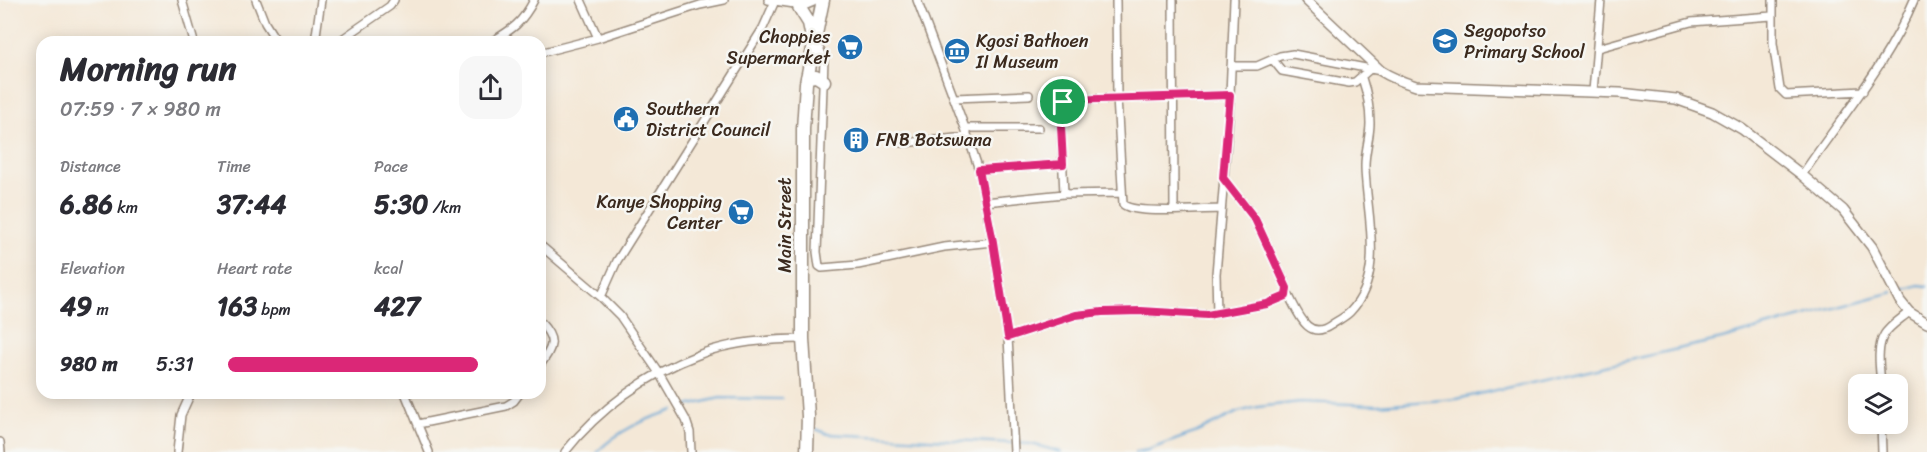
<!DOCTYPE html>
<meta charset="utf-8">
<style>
:root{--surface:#fff;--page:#f7f7f7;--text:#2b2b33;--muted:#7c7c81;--accent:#db2777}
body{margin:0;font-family:Sriracha,sans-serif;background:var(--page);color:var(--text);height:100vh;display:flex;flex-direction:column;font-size:22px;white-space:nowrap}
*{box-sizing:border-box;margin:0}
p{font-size:20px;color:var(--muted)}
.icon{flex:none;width:33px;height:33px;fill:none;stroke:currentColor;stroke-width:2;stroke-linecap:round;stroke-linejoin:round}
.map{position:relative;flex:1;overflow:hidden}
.side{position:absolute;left:36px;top:36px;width:510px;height:363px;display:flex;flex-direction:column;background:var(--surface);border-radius:18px;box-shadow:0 3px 15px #0003}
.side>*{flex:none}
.tools{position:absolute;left:1848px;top:374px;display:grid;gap:12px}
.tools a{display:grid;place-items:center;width:60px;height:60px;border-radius:12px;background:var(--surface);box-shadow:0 3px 15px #0003;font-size:30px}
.pin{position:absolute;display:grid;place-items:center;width:51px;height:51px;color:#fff;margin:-26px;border:3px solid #fff;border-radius:50%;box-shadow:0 2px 6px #0007}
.round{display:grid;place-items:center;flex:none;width:63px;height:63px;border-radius:18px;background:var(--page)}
.head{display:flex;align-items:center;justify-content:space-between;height:102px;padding:0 24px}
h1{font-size:33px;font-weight:800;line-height:45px}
.figures{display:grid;grid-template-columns:repeat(3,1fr);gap:9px;height:102px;padding:6px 24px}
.figures div{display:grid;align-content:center}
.figures b{font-size:26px;font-weight:800}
.figures small{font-size:16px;font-weight:400}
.figures p{font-size:16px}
ul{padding:0 24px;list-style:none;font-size:20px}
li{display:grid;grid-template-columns:96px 72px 1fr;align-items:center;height:45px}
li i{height:15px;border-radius:8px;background:var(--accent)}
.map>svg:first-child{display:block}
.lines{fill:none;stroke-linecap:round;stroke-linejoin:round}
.stream{stroke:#61a4d5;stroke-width:2}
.street-casing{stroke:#98897a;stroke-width:10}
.secondary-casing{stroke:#98897a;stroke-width:12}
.highway-casing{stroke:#98897a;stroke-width:15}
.street{stroke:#fff;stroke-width:7}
.secondary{stroke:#fff;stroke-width:9}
.highway{stroke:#fff;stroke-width:12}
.route-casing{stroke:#fff;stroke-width:12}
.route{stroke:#db2777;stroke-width:8}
.labels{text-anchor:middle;stroke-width:5;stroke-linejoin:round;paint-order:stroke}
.poi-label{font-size:18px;fill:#3b2a1e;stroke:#f6f6f2;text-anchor:start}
.street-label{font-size:18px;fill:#3b2a1e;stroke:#f6f6f2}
</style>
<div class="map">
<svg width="1927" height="452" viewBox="0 0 1927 452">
<rect width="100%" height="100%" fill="#f6f6f2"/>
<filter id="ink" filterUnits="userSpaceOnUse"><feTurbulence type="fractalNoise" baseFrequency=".0167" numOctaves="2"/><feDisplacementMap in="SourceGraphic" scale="12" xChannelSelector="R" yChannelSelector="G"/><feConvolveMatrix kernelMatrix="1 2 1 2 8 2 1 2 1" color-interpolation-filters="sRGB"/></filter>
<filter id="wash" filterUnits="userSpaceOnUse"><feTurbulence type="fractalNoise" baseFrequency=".008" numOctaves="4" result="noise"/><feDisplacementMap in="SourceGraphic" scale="24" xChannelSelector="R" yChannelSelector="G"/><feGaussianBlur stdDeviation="1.35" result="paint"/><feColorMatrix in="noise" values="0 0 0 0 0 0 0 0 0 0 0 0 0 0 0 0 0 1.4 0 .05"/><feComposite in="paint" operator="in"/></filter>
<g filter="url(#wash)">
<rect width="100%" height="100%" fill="#f4e8d7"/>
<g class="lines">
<path class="stream" d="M1899,291l20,-6 8,1
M687,406l33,-8 62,1
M816,429l12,5 203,10 30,8
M597,452c22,-22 48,-33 77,-42
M1135,452l13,-2 49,-18 41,-20 20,-5 42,-5 77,3 80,-6 265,-60 171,-47"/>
</g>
</g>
<g filter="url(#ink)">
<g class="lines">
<defs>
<path id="street" d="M182,0l12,42
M256,0l9,23 12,19
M581,0l17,38
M768,0l33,5
M917,0l48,128 14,42 14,72 15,95 6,115
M1116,0l1,97 6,107c9,11 80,5 98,5
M1173,0l1,210
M1773,0v43l7,46 6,6 77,-4
M816,41l8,18 -7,193 2,14 3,2 36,-3 86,-18 49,-5
M315,42l6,-42
M338,42l52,-36 4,-6
M491,42c22,-13 31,-19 43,-42
M1598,48l93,-26 81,-6
M540,53l58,-15 102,-33 24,-5
M1273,60l9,11 67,12 6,-1 15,-13
M1231,66h26l23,-10 13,-2 88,17
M1593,91l8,-91
M954,98l75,-3
M965,128h74
M902,143l66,-6
M979,170l84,-6
M1802,175c39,-58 85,-110 112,-175
M1064,194l-4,-87 6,-7 164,-5
M985,202l79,-8 57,-1
M540,245l61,52 19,19 39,57 27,47 4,12 1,20
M1288,294c10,18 19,48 43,31 6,-4 14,-8 19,-13 37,-38 15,-102 15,-147 0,-14 5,-28 5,-42 0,-16 -3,-30 -8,-45
M601,297l16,-36 146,-233 12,-27
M1217,313l-1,-39 13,-156 5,-118
M540,322c17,18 13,25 0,43
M1008,337l68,-22 26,-3 39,-1 66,4 60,-11 19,-8 1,-8 -32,-69 -32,-41
M1881,384c-1,-14 -5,-36 3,-49 5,-9 17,-16 25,-23
M405,393l24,59
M1881,423l1,29
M418,424l88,-18 8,-5 6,-8
M0,442l1,10
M177,452l4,-37 10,-22
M565,452c34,-43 82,-78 133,-97 32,-13 71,-16 105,-16"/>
<path id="secondary" d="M1306,0l75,71c11,7 22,11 35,15l204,7 56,6 36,13 30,17 60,46 41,35 29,37 28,54 9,11 18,11"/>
<path id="highway" d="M800,5l12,-5
M799,7l10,16 3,15
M807,77l9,-1 8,5
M807,452l1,-36 -5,-77v-210l3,-46 17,-83"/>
</defs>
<use href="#street" class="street-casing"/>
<use href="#secondary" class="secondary-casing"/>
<use href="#highway" class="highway-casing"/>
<use href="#street" class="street"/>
<use href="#secondary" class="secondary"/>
<use href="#highway" class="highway"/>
</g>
</g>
<g class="lines" filter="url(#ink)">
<defs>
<path id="route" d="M1230,95l-7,83 32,41 32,69 -1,8 -19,8 -60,11 -66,-4 -39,1 -26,3 -68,22 -15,-95 -14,-72 84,-6 -3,-57 6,-7z"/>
</defs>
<use href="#route" class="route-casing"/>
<use href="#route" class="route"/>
</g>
<defs>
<symbol id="school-disc" viewBox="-11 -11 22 22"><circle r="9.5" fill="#1f6fb2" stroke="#f6f6f2"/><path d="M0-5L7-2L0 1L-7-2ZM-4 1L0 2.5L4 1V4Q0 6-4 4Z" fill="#fff"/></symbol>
<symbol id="supermarket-disc" viewBox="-11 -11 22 22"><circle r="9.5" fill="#1f6fb2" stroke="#f6f6f2"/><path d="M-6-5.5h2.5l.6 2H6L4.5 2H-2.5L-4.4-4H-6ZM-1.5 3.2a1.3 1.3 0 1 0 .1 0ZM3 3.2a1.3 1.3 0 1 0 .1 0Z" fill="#fff"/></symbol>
<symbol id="museum-disc" viewBox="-11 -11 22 22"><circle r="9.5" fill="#1f6fb2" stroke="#f6f6f2"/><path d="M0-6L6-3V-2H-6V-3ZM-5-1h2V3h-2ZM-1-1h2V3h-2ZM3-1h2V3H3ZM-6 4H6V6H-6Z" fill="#fff"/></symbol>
<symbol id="civic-disc" viewBox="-11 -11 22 22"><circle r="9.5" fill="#1f6fb2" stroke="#f6f6f2"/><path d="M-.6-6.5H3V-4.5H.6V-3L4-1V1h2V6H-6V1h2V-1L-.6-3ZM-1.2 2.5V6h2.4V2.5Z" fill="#fff"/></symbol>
<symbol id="building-disc" viewBox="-11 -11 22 22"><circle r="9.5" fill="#1f6fb2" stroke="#f6f6f2"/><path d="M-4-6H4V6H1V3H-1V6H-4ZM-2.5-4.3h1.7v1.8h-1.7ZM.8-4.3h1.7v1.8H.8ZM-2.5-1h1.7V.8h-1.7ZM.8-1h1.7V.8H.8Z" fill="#fff"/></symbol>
</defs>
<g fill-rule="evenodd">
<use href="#school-disc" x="1430" y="26" width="30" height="30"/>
<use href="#supermarket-disc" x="835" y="32" width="30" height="30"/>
<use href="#museum-disc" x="942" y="36" width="30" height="30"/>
<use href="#civic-disc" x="611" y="104" width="30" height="30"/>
<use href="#building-disc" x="841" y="125" width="30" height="30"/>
<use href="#supermarket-disc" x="726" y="197" width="30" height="30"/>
</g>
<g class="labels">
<g class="poi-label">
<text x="1464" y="37">Segopotso<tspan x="1464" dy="21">Primary School</tspan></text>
<text x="830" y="43" text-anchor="end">Choppies<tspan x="830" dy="21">Supermarket</tspan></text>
<text x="976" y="47">Kgosi Bathoen<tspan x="976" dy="21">II Museum</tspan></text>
<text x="646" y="115">Southern<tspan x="646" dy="21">District Council</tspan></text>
<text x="876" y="146">FNB Botswana</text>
<text x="722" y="208" text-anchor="end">Kanye Shopping<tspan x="722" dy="21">Center</tspan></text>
</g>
<g class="street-label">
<text transform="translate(785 225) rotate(-90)" y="6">Main Street</text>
</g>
</g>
</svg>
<div class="tools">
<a><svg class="icon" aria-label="layers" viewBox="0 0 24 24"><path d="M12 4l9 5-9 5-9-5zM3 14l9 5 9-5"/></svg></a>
</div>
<div class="pin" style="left:1063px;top:102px;background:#1e9e55"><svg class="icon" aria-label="arrive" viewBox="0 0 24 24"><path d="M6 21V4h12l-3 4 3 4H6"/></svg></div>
<section class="side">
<div class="head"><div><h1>Morning run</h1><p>07:59 · 7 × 980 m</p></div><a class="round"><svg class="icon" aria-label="share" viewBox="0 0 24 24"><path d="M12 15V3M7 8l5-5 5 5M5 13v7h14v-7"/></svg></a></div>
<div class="figures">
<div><p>Distance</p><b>6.86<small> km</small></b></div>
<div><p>Time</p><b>37:44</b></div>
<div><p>Pace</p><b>5:30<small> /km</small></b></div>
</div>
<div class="figures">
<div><p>Elevation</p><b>49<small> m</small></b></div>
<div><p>Heart rate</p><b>163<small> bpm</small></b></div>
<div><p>kcal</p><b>427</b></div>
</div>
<ul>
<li><b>980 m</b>5:31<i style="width:85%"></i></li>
</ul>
</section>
</div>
